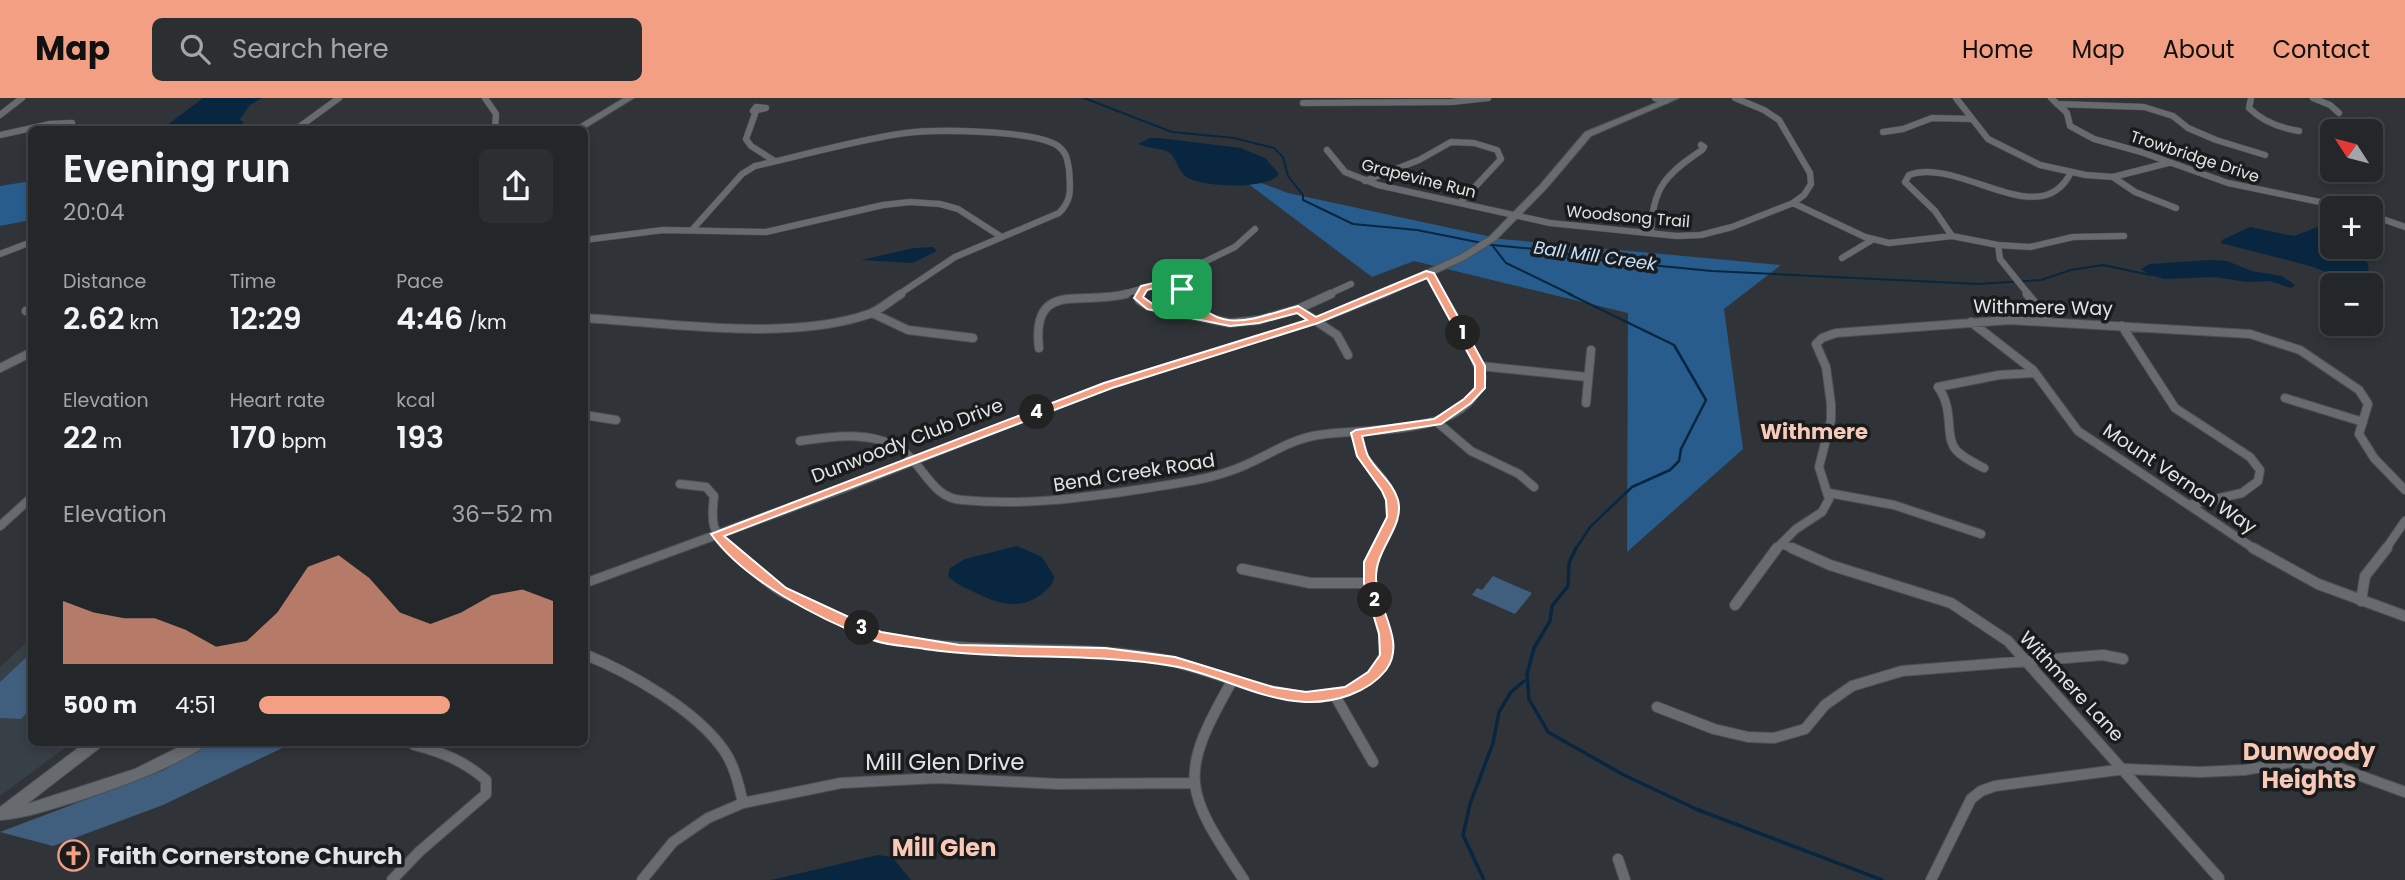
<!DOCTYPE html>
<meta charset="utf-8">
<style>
:root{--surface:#24272a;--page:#2c2f32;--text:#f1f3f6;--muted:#a3a5a8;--line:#414447;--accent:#f39f83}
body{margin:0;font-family:Poppins,sans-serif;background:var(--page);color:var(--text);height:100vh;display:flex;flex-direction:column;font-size:26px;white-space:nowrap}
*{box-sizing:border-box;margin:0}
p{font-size:23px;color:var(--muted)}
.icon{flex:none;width:38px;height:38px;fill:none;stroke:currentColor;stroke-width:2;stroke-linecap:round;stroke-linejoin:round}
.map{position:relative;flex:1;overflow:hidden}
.sheet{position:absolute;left:28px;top:28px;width:560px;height:620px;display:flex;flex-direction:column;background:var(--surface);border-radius:10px;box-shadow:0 4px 10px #0003,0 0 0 2px var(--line)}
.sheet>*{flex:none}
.needle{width:46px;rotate:306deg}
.buttons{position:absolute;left:2320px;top:21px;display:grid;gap:14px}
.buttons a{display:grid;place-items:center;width:63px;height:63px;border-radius:10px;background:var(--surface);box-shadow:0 4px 10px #0003,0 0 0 2px var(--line);font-size:35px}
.pin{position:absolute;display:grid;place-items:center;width:60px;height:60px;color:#fff;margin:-30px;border-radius:14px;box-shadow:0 4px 10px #0006}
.km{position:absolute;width:35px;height:35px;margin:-18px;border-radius:50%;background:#222;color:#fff;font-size:19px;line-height:35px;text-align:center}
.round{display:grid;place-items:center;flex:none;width:74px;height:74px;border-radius:10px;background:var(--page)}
.head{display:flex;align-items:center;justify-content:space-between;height:119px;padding:0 35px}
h1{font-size:38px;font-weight:600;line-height:52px}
.figures{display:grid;grid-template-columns:repeat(3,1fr);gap:10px;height:119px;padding:7px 35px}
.figures div{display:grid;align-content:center}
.figures b{font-size:30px;font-weight:600}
.figures small{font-size:19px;font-weight:400}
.figures p{font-size:19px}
.chart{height:196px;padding:14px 35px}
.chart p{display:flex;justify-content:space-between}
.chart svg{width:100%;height:126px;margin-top:7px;fill:var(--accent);opacity:.7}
ul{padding:0 35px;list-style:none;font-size:23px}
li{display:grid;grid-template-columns:112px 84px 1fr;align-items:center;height:52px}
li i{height:18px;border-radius:9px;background:var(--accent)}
header{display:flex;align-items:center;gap:42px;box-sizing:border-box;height:98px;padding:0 35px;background:var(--accent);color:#111}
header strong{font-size:33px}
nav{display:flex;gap:38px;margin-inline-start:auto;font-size:24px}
.search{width:490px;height:63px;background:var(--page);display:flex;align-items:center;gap:18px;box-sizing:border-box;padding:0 24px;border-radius:10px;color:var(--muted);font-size:26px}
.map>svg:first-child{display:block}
.built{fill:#373f47}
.green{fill:#405f7f}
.forest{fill:#275c8d}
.water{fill:#092640}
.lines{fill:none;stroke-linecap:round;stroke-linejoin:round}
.stream-far2{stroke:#092640;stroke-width:2}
.stream-far1{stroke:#092640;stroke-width:2.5}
.stream{stroke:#092640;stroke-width:3.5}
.street-far2-casing{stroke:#4c5052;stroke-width:7}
.street-far1-casing{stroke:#4c5052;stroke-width:10}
.street-casing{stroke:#4c5052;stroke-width:12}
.secondary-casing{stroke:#4c5052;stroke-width:2}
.street-far2{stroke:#676b70;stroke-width:6}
.street-far1{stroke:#676b70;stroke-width:8}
.street{stroke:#676b70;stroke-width:10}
.secondary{fill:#676b70;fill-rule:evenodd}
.route{fill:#f39f83;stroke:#fff;stroke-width:2;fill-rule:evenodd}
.labels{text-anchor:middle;stroke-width:7;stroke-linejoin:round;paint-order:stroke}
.far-street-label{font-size:16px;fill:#e1e3e5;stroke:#1a1b1d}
.far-water-label{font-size:18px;font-style:italic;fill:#c4e1fe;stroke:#1a1b1d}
.street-label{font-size:19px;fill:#e1e3e5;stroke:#1a1b1d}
.neighbourhood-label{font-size:21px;font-weight:bold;fill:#f9c9b8;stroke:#1a1b1d}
.near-street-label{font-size:23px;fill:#e1e3e5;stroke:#1a1b1d}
.near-poi-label{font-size:23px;font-weight:bold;fill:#e1e3e5;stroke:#1a1b1d;text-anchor:start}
.near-neighbourhood-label{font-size:24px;font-weight:bold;fill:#f9c9b8;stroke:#1a1b1d}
</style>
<header>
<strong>Map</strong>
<div class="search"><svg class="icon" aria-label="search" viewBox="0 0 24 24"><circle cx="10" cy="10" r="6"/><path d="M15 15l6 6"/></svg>Search here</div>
<nav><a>Home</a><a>Map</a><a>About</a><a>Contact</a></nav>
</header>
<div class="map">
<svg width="2405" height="782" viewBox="0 0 2405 782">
<rect width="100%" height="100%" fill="#303438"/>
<path class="built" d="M28,543l3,1 1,100h41l-73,54v-129z"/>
<path class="green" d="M1493,478l39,17 -17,21 -43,-19 5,-7 5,2z
M31,555v55l-10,11 -21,-1v-36z
M210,644h85l-132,63 -110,41 -53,-14 164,-62z"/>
<path class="forest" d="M1234,75l54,20 213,46 280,26 -57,44 19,140 -116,103 1,-239 -214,-52 -42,16z
M31,83v39l-31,6v-40z"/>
<path class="water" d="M203,0h59l-12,7 -10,14 4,4c-23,12 -56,7 -82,6z
M1159,40l82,10 24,10 14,16c-10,16 -79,14 -94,2 -7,-6 -9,-18 -15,-23 -8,-5 -23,-5 -32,-9l12,-6z
M2328,125l5,1v23h24l11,17 1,11 -3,3h-24l-32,-12 -89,-23 1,-3 28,-13 44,9z
M933,149l4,4 -24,12 -52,-3 53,-12z
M2209,162l18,1 25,10 30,5 13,9 -4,3 -21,-7 -23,1 -32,-5 -50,2 -15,-4 -9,-6 9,-5z
M1017,448l25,11 12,19c0,8 -5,12 -11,17 -22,18 -45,11 -67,0 -10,-5 -21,-9 -28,-17l2,-8 15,-9z
M878,757l14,2 19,23h-140z"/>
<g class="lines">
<path class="stream-far2" d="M1084,0l88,34 62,6 40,10 9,9 5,19 15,19v5l50,24 64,6 75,15 53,5 54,10 113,11 266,13 63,-4 30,-10 32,-5 47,10
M1492,147l14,18 66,32"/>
<path class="stream-far1" d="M1569,196l105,51 32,55 -25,49 -2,12 -9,9 -38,17 -42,40 -15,23"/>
<path class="stream" d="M1576,450l-7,15 -1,23 -16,20 -2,15 -16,27 -7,26 2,25 19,33 76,43 72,34 186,71
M1484,782l-21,-45 7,-31 23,-61 6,-31 12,-20 13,-11"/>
<defs>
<path id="street-far2" d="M485,0l11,16 -1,16
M1655,0l11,3
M1956,0l32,41 52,26 46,10 27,2 55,-14
M2051,0l16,15 3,13 24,13 47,13 87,31 121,25
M2251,0l-2,10c14,14 31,20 50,23
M2313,0l17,7 9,8
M1303,5l148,-1 37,-4
M2057,6l87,3 29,9 15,12 28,12 49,15
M756,9l10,1 -13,3z
M756,13l-10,28 5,7 22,14
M0,17l22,-17
M295,32l44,-32
M1883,34l20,-3 29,-11 40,1
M0,37l50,-11 22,-1
M1327,52l18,22 33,13 172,38 127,13 24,-1 31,-8 61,-24 11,-8 7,-11 -1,-11 -31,-53 -15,-10 -29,-12
M2113,79l22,15 41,16
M1365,83l54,-21 32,-18 23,1 23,7 4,9 -41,44
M1793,105l72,34 24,6 63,-7 46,9 32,2 43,-10 51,-1
M2371,117l34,12
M692,132l50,-56 13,-8c50,-11 100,-26 151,-33 29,-4 130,-3 152,13 9,7 9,13 11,23 1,19 4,30 -10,44l-104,44 -57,38
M1651,135c1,-45 15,-59 51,-83l2,-3 -3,-2
M1952,138l-17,-25 -30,-29 4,-7c50,-19 132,60 162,-3
M584,142l79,-10 103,2 117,-27 27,-3 30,2 18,5 42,27
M1998,147l2,14 29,36
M0,156l26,-10
M1842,160l30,-18
M1429,175l13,22
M1161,185l74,-36 20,-18
M1120,197l24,-7
M1138,197l6,-7 23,-4 18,7 2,4
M1327,197l24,-11"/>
<path id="street-far1" d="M1139,196v6c14,11 43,14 47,-6
M2027,196l23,28
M1160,211l70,14 29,-3 39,-11 39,26 11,20
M1298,211l33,-15
M26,213l6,1
M872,215l36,17 65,8
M584,220c86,5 204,24 285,-4 11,-4 22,-14 32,-20
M1971,224l62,48 45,61 178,119
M2122,228l53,82 75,49 10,13 -2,11 -16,12 -53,12
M1039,250c-8,-69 44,-42 87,-54
M1480,268l107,11
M0,270l32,-16
M2285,300l78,24
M1586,305l5,-53
M584,317l32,5
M1437,324l34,29 48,23 15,13
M1356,335l7,23 20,24 10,28 -2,16 -14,26
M800,343c32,-5 74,-11 103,10 21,15 29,47 59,49 61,6 120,-2 180,-11 29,-5 60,-8 88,-18 29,-9 53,-29 83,-35 48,-10 155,5 169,-59l-14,-37 -27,-46
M1984,370c-9,-5 -21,-10 -28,-18 -12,-14 -1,-40 -18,-63l61,-12 36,-2
M680,386l26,3 8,9c-3,25 -3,37 18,54
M1829,395l65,12 87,29
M0,428l32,-29
M1782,446l14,6
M1775,452l21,-21 26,-17 7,-13 -10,-32 12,-47v-16l-5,-37 -10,-23 6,-6 14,-5 174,-13 240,14 50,16 59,40 9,14 -9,30 15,24 31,32
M2385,452l20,-29"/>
<path id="street" d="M730,450c17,15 34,33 53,44 19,10 39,18 58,27 12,6 25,15 38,18 12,3 25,4 37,6 85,12 174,0 258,19 54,12 137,57 188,21 57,-39 -12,-85 15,-135
M1792,450l38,17 121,38 57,38 211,237
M2253,450l65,36 87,32
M1242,471l68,14h60
M2361,503l4,-25 22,-28
M1735,507l42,-57
M584,556c45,18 114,57 141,98 10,15 14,34 18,51
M1232,583c-55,96 -48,109 12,199
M1334,596l39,68
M1657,609l57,22 34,8 26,1 31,-9 20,-24 27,-19 50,-15 201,-16 20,4
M1618,761l7,21
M392,782l28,-29 66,-57v-14c-22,-19 -44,-28 -72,-35
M642,782l31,-38 35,-24 35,-15 98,-20 97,-5 121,6 135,-1
M1931,782l40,-81 10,-8 14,-5 130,-17 75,3 44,-2 48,-8 39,3 74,27"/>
<path id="secondary" d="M624,0h10l-52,32h-11z
M1668,0h11l-88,38 -45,53 -50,51 -30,19 -81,38 -66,26 -207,64 -264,104 -264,97v-9l256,-94 264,-102 207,-64 66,-26 83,-38 30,-19 50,-51 45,-53z
M86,644h19l-3,4 -75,58 108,-35 54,-27h20l-3,4c-40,25 -83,40 -128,55 -26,8 -51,17 -78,19v-13z"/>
</defs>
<use href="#street-far2" class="street-far2-casing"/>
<use href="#street-far1" class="street-far1-casing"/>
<use href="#street" class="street-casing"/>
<use href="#secondary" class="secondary-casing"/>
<use href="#street-far2" class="street-far2"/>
<use href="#street-far1" class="street-far1"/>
<use href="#street" class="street"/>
<use href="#secondary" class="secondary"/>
</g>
<path class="route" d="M1426,173l8,2 51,93v22l-14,15 -30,21 -79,12c2,6 3,14 6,20 8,15 25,26 30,44 7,27 -23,48 -22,79 1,29 31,63 10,91 -18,23 -52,33 -81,32 -46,-2 -87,-28 -132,-36 -82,-14 -166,-5 -248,-17 -16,-3 -36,-3 -52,-9 -53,-21 -129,-59 -162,-106l393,-151 203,-63 -10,-7 -38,10 -29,3 -83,-17 -13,-11 7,-12c15,-5 29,-5 45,1 30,51 65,32 112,19l18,11zM1427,180l48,88v22l-11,11 -30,20 -78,11 -5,3 6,23 25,35 4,9 1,17 -23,45v21l15,51 1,21 -12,17 -23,15 -39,5 -33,-5 -98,-30 -70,-9 -146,-3 -78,-13 -95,-44 -62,-52 388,-148 206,-65zM1154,190h17l8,3 9,17 8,6 -42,-9 -11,-8 4,-7z"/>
<defs>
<symbol id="church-ring" viewBox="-11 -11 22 22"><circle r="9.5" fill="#1a1b1d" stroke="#f39f83" stroke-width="1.5"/><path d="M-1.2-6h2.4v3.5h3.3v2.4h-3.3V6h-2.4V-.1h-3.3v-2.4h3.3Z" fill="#f39f83"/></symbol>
</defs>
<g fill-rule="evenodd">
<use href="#church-ring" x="56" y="740" width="35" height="35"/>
</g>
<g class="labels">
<g class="far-street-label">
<text transform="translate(2195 58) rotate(18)" y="6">Trowbridge Drive</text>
<text transform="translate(1419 80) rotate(14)" y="6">Grapevine Run</text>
<text transform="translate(1628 118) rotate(5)" y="6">Woodsong Trail</text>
</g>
<g class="far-water-label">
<text transform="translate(1595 158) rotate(8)" y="6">Ball Mill Creek</text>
</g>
<g class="street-label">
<text transform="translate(2043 209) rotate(1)" y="7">Withmere Way</text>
<text transform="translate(907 342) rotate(-21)" y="7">Dunwoody Club Drive</text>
<text transform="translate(1134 374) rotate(-9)" y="7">Bend Creek Road</text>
<text transform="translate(2180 380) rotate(34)" y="7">Mount Vernon Way</text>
<text transform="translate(2072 588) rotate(47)" y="7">Withmere Lane</text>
</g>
<g class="neighbourhood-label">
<text x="1814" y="341">Withmere</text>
</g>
<g class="near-street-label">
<text x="945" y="672">Mill Glen Drive</text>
</g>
<g class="near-poi-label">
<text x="97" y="766">Faith Cornerstone Church</text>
</g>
<g class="near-neighbourhood-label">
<text x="2309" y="662">Dunwoody<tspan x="2309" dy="28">Heights</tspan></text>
<text x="944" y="758">Mill Glen</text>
</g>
</g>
</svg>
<div class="buttons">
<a><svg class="needle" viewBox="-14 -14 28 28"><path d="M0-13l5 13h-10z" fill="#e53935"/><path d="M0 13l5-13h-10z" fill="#a3a5a8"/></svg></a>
<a>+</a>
<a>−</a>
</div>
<div class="pin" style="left:1182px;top:191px;background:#1e9e55"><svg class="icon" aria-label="arrive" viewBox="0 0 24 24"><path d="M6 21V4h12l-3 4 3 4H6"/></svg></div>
<b class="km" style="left:1463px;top:235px">1</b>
<b class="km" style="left:1375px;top:502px">2</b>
<b class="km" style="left:862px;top:530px">3</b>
<b class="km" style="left:1037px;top:314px">4</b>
<section class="sheet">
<div class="head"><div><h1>Evening run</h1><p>20:04</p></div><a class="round"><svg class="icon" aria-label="share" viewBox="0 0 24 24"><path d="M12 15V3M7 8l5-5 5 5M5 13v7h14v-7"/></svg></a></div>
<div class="figures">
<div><p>Distance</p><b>2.62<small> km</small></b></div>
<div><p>Time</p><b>12:29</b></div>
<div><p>Pace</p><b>4:46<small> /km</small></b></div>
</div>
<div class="figures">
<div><p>Elevation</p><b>22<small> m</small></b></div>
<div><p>Heart rate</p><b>170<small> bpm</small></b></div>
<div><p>kcal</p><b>193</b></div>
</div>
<div class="chart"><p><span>Elevation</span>36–52 m</p>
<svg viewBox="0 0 160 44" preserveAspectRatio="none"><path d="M0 44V22L10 26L20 28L30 28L40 32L50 38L60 36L70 26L80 10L90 6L100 14L110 26L120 30L130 26L140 20L150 18L160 22V44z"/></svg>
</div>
<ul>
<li><b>500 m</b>4:51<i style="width:65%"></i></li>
</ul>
</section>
</div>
